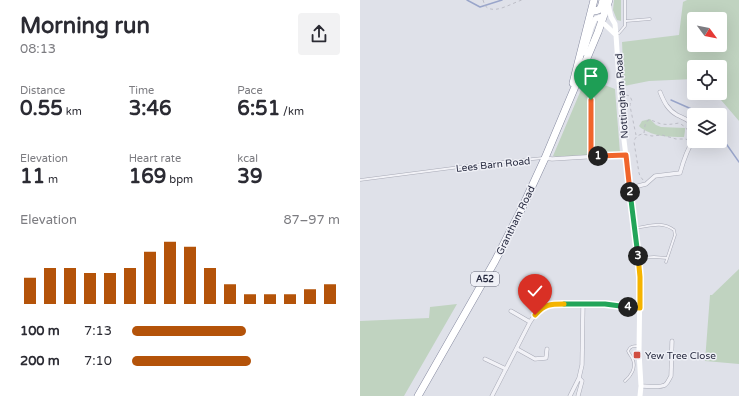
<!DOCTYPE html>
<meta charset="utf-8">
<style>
:root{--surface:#fff;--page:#f2f2f3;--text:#2b2b33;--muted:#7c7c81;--accent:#b45309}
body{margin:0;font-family:"Varela Round",sans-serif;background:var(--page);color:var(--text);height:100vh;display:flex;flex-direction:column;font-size:15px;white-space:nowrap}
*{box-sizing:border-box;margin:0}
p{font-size:13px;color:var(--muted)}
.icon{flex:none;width:22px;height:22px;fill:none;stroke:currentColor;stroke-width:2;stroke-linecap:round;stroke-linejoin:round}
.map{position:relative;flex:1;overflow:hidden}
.sheet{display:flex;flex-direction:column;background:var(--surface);width:360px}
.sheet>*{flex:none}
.needle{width:26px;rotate:122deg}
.controls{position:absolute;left:327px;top:12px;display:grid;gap:8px}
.controls a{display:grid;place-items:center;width:40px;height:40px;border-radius:4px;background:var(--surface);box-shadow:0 4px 16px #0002;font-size:20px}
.pin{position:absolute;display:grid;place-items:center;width:34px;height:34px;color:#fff;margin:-41px -17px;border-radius:50% 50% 50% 0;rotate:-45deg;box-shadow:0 0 4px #0007}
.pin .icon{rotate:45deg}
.km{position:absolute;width:20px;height:20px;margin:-10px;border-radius:50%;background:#222;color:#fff;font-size:11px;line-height:20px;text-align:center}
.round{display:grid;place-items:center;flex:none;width:42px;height:42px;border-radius:4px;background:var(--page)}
.headline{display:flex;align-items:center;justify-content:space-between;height:68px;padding:0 20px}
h1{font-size:22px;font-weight:700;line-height:30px}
.metrics{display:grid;grid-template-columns:repeat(3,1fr);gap:6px;height:68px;padding:4px 20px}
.metrics div{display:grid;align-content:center}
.metrics b{font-size:20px;font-weight:700}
.metrics small{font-size:11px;font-weight:400}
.metrics p{font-size:11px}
.chart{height:112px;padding:8px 20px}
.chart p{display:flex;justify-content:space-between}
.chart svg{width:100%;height:72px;margin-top:4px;stroke:var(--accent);stroke-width:6}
ul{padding:0 20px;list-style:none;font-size:13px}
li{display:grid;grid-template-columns:64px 48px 1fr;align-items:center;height:30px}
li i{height:10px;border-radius:5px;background:var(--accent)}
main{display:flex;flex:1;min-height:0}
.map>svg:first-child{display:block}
.green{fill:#c0d3c0;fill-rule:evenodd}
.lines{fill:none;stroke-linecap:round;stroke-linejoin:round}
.stream{stroke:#99a5ca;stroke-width:1.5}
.lane-casing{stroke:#a8aab6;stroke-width:3}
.street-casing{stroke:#a8aab6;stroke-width:4.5}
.highway-casing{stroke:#868aa0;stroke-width:8}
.path{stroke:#bdbec7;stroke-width:1;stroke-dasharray:3 3;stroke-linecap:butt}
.lane{stroke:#f2f2f7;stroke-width:2}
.street{stroke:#f2f2f7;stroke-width:3.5}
.secondary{stroke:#fff;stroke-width:5}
.highway{stroke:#fff;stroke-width:7}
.split-1-casing{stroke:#fff;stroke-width:8}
.split-2-casing{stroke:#fff;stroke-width:8}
.split-3-casing{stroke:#fff;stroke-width:8}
.split-4-casing{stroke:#fff;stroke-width:8}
.split-5-casing{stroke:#fff;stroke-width:8}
.split-6-casing{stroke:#fff;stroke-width:8}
.split-1{stroke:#f0652b;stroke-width:5}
.split-2{stroke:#f0652b;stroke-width:5}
.split-3{stroke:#22a559;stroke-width:5}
.split-4{stroke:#f5b400;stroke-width:5}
.split-5{stroke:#22a559;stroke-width:5}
.split-6{stroke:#f5b400;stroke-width:5}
.poi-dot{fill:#d04e41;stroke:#eff0f6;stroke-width:1.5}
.labels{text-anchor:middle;stroke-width:3;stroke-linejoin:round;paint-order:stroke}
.shield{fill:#eff0f6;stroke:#646677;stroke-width:1}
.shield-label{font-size:9px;font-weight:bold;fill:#282b40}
.street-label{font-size:10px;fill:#282b40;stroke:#eff0f6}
.poi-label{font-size:10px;fill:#282b40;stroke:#eff0f6;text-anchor:start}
</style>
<main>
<section class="sheet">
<div class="headline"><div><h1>Morning run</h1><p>08:13</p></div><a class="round"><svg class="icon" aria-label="share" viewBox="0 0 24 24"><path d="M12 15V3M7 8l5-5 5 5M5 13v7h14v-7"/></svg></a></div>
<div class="metrics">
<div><p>Distance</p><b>0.55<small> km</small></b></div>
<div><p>Time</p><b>3:46</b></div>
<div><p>Pace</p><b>6:51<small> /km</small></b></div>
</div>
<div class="metrics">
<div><p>Elevation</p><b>11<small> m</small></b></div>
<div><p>Heart rate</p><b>169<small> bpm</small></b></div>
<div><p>kcal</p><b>39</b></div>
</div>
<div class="chart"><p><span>Elevation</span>87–97 m</p>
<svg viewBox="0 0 160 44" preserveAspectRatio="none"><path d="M5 44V28M15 44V22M25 44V22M35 44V25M45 44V25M55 44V22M65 44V12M75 44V6M85 44V9M95 44V22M105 44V32M115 44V38M125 44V38M135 44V38M145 44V35M155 44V32"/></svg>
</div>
<ul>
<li><b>100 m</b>7:13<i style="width:55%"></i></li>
<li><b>200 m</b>7:10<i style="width:57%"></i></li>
</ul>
</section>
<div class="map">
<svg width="379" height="396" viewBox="0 0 379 396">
<rect width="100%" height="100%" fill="#dfe1e9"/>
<path class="green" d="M254,0h7v21l-4,-1 -4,-10z
M327,0h52v121l-24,-28h5v-26h-26v12l-45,2 -25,5 -2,-44 57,-7 4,-33zM334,19h26v26h-26z
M226,78l29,11 5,64 -63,4 -4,-1z
M290,119l6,6 5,2 24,1v3l-1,6c-16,0 -29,0 -43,-9l-2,-2 3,-5z
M379,269v95l-34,-3 5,-66h2z
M97,304l-53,92h-44v-75l69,-3 1,-11z"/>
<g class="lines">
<path class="stream" d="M107,0l13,7 22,-7
M311,100l25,11 5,4
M360,135l19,27"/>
<defs>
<path id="lane" d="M266,21l24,-2
M256,34l3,-1 6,-7v-26
M0,180l123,-16 60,-6
M276,228c14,-2 26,-7 38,2l1,5 -9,27
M280,258l14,-1 13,1
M265,381c6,-5 11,-13 8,-21 -1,-3 -4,-6 -5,-9 2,-5 5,-5 10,-5"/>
<path id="street" d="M300,92c4,10 8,18 17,23 6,3 12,5 17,10
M185,158l7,1 65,-4h9
M270,187l8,-1 8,-2 9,-8 25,-3c3,-11 8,-25 14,-34
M151,311l19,11
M157,349l18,10 11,-1 1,-9
M125,359l21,10
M281,386c6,0 19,2 24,-1 3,-2 4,-6 6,-9l1,-35
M132,396l38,-74 4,-6 8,-8 9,-4h54l35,4
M210,396l9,-18 3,-13 1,-61
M218,396l4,-15 -3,-3"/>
<path id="highway" d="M234,11c8,-1 7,-4 9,-11
M213,83l21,-83
M58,396l77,-135 27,-53 23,-50 53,-126 11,-32"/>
</defs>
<use href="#lane" class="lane-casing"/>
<use href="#street" class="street-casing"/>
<use href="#highway" class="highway-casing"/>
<path class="path" d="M123,0c1,3 2,7 5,8 9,5 24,-5 34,-8
M227,93l2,1 2,6v53
M266,95l4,1 2,5 -2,3v2l6,29
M284,133l1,-8 3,-5c6,0 8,3 14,4 6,1 11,0 17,-1 7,4 12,8 8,16
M283,180l-3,-4 -1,-3 -5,-31c1,-5 4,-7 8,-8l10,2 10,-1 14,4h10l3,2"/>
<use href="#lane" class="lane"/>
<use href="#street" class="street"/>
<path class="secondary" d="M248,4l3,13 4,7 1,11 6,89 15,121 3,32 -1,75 2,34 -1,10
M239,19l17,16
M224,53l7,-25 4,-9 10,-4"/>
<use href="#highway" class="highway"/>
</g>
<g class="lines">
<defs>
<path id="split-1" d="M231,100v57l7,-1"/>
<path id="split-2" d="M238,156l28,-1 4,37"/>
<path id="split-3" d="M270,192l8,64"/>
<path id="split-4" d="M268,307l12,1v-31l-2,-21"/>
<path id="split-5" d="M204,304h41l23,3"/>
<path id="split-6" d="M175,315c10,-11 15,-11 29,-11"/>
</defs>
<use href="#split-1" class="split-1-casing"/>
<use href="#split-2" class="split-2-casing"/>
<use href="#split-3" class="split-3-casing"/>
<use href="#split-4" class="split-4-casing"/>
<use href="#split-5" class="split-5-casing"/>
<use href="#split-6" class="split-6-casing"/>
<use href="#split-1" class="split-1"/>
<use href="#split-2" class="split-2"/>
<use href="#split-3" class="split-3"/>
<use href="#split-4" class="split-4"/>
<use href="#split-5" class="split-5"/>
<use href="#split-6" class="split-6"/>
</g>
<rect class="poi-dot" x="273" y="351" width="8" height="8" rx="2"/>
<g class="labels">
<rect class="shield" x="111" y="272" width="28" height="14" rx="3"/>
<g class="shield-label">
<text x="125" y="282">A52</text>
</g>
<g class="street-label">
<text transform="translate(261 96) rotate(-94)" y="4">Nottingham Road</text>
<text transform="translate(133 164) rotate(-6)" y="4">Lees Barn Road</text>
<text transform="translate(155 220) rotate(-64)" y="4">Grantham Road</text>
</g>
<g class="poi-label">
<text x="285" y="359">Yew Tree Close</text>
</g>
</g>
</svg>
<div class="controls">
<a><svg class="needle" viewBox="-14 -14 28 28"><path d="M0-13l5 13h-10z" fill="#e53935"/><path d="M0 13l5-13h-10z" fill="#7c7c81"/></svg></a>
<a><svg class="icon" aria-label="locate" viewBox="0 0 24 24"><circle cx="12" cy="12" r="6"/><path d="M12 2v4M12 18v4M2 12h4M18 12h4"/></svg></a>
<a><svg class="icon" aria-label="layers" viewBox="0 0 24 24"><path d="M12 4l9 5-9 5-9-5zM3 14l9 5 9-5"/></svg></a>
</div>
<div class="pin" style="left:231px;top:100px;background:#1e9e55"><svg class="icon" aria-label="arrive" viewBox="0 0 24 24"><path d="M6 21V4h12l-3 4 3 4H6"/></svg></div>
<div class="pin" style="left:175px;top:315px;background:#d93025"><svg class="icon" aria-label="check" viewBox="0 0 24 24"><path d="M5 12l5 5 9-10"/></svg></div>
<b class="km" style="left:238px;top:156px">1</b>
<b class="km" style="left:270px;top:192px">2</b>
<b class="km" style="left:278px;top:256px">3</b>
<b class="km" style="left:268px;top:307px">4</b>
</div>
</main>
